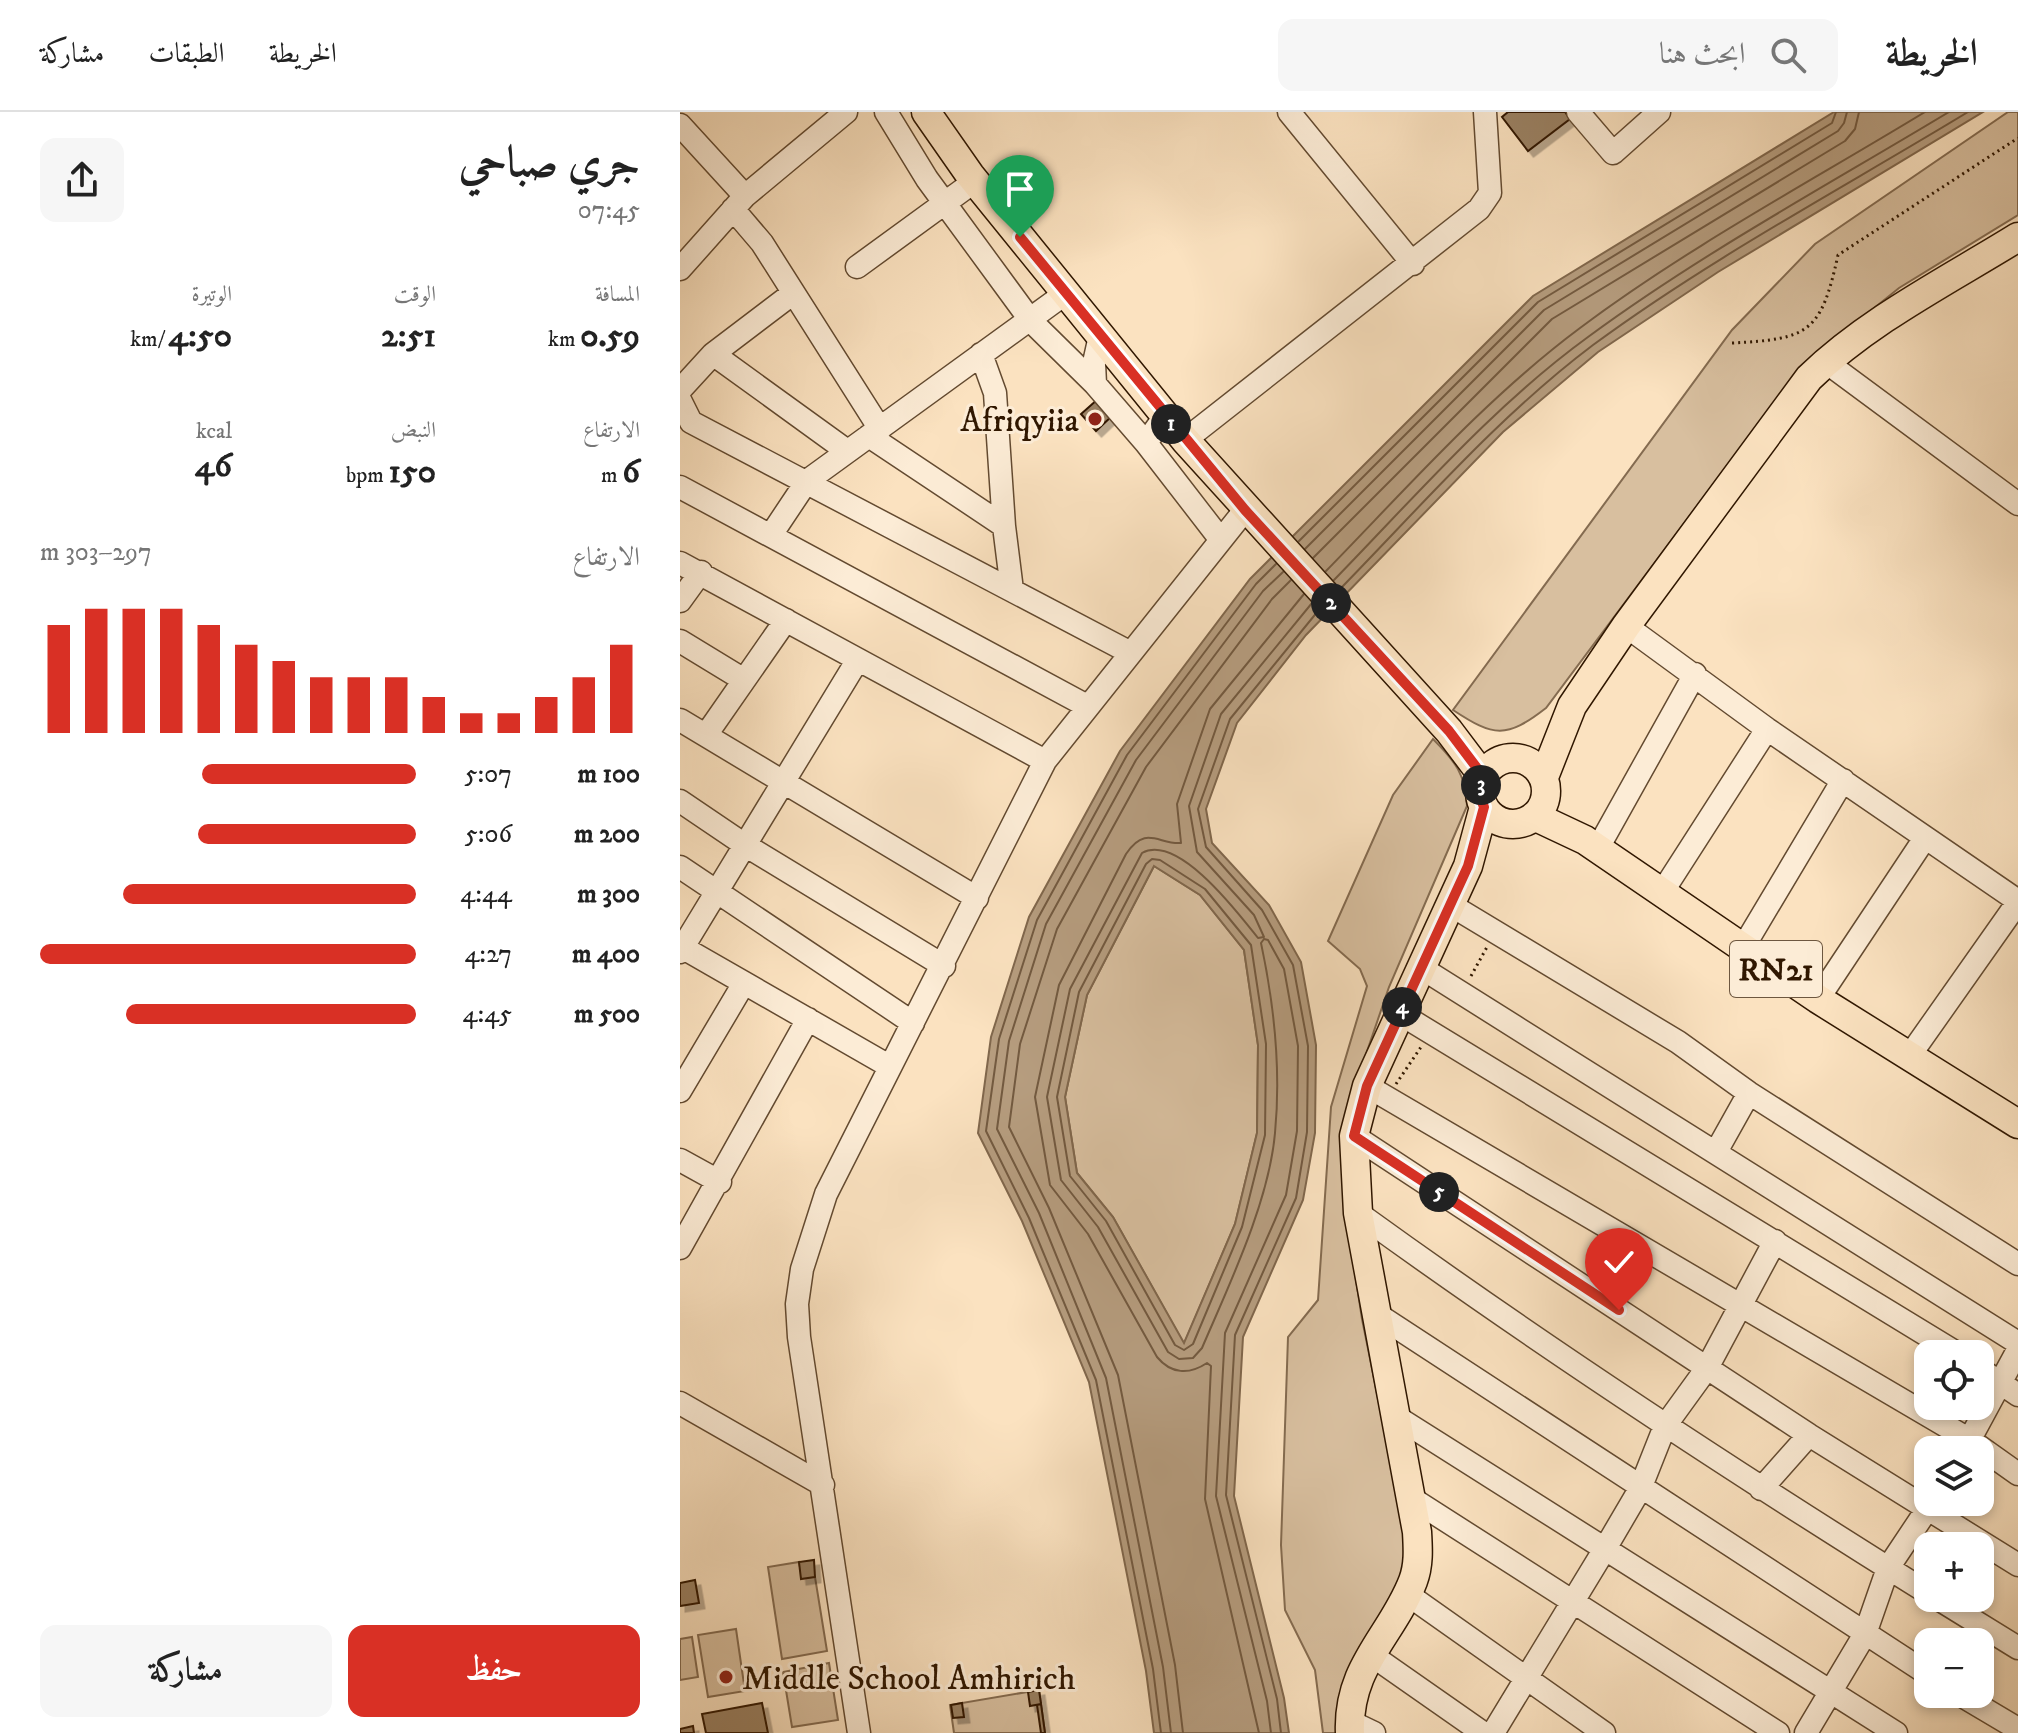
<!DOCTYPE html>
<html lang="ar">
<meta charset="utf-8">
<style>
:root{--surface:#fff;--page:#f6f6f6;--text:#222;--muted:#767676;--line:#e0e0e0;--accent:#d93025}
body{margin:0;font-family:"IM FELL DW Pica",Amiri,serif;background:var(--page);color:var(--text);direction:rtl;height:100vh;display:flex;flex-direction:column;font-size:30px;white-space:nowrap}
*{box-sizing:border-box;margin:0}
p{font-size:26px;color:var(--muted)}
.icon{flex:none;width:44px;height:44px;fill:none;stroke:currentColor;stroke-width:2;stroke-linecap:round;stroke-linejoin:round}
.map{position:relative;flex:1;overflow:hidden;direction:ltr}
.side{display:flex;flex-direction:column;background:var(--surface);width:680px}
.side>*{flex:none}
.tools{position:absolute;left:1234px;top:1228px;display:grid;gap:16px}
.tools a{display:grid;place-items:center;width:80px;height:80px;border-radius:16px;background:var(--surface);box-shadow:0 4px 12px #0003;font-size:40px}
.pin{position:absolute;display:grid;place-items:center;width:68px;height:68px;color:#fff;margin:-82px -34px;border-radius:50% 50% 50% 0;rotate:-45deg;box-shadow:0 0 8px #0007}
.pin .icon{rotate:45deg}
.km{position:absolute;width:40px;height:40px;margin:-20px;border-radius:50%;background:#222;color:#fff;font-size:22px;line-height:40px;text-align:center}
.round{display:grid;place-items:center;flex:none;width:84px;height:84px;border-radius:16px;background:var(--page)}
.head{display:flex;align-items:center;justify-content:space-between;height:136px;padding:0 40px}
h1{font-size:44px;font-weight:700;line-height:60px}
.figures{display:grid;grid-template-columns:repeat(3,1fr);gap:12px;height:136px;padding:8px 40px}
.figures div{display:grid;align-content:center}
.figures b{font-size:34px;font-weight:700}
.figures small{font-size:22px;font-weight:400}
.figures p{font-size:22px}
.chart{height:224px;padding:16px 40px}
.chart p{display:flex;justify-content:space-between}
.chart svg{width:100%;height:144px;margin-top:8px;stroke:var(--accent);stroke-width:6}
.cta{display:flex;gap:16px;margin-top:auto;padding:16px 40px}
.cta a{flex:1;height:92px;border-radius:16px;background:var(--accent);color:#fff;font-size:32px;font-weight:700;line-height:92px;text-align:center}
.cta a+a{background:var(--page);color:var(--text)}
ul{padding:0 40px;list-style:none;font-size:26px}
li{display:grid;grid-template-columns:128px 96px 1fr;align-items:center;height:60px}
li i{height:20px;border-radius:10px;background:var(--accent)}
header{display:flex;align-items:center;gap:48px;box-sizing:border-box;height:112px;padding:0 40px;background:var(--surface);border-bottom:2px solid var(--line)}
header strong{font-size:38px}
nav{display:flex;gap:44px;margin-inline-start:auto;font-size:28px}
.search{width:560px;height:72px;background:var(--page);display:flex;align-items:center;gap:20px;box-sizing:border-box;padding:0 28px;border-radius:16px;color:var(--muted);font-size:30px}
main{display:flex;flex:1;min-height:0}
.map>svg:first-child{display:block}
.green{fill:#d8bf9f;stroke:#846b50;stroke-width:2}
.water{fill:#b69d7f;stroke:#80674c;stroke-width:2;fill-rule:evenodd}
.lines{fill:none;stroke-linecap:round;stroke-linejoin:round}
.shore{stroke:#735a40;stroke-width:2}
.building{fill:#9a8164;stroke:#301700;stroke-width:2;filter:url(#shadow)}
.minor-casing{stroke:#634a30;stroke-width:25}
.major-casing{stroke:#301700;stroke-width:31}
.path{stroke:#301700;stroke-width:3;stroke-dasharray:2 4;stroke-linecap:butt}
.minor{stroke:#fcecd6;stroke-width:22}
.major{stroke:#fbe2c0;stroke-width:28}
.route-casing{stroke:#fff;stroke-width:16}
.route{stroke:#d93025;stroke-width:10}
.poi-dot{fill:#8f2418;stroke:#fcecd6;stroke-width:3}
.labels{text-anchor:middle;stroke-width:6;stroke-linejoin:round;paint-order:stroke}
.shield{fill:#fcecd6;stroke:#6d5740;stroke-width:2}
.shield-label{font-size:32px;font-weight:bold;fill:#301700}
.poi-label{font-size:34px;fill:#301700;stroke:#fcecd6;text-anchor:end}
</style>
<header>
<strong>الخريطة</strong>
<div class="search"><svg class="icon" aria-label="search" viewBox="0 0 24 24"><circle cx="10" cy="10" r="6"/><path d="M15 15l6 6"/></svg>ابحث هنا</div>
<nav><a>الخريطة</a><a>الطبقات</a><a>مشاركة</a></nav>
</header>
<main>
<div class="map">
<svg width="1338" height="1621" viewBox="0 0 1338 1621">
<defs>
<filter id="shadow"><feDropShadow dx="5.5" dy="5.5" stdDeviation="0" flood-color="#0004"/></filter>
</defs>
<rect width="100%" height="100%" fill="#fbe2c0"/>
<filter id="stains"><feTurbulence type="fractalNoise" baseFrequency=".0025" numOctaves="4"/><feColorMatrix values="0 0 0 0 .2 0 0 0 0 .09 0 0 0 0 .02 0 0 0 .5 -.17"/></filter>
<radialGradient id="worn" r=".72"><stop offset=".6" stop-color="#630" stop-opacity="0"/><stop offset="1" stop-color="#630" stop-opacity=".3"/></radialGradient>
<path class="green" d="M1328,0h10v103l-119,73 -98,79 -255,341c-40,31 -52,29 -93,2l279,-380 83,-86z
M753,627c22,22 33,36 34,67l-78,181 -41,120 -2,107 16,105 44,218v25l-64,171h-19l-8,-63 -30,-60 -4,-65 7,-208 30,-37 13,-193 36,-121 -7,-17 -32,-28 65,-146z
M474,754l46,29 44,55 14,95 -1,88 -22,91 -51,120 -71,-127 -36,-44 -12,-76 22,-102z
M119,1450l3,16 13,-1 12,74 -45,8 -14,-92z
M56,1517l9,62 -37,6 -10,-62z
M12,1525l6,40 -18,3v-41z
M149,1551l9,57 -46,7 -9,-55z
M359,1578l6,43h-91l-4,-28z"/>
<path class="water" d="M1154,0h149l-265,160 -120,80 -95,80 -197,203 -69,88 -31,86 6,34 57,62 32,57 15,83 -1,88 -12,67 -60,137 -9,159 50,202 5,35h-135l-8,-62 -57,-289 -67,-161 -44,-88 13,-96 38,-120 91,-166 130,-172 283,-283zM474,754l46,29 44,55 14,95 -1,88 -22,91 -51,119 -71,-126 -36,-44 -12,-76 22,-102z"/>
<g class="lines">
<path class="shore" d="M619,429l239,-239 294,-179 4,-11
M625,437l239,-239 294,-179 6,-8 3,-11
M633,446l239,-239 293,-178 10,-12 4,-17
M646,459c81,-83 160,-173 254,-243 108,-81 230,-146 345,-216
M654,468c81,-83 159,-174 254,-243 114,-84 240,-152 361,-225
M661,476c81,-83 159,-173 252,-243 118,-87 250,-157 375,-233
M472,747l8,1 45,29 46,56 15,99 -1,91 -23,92 -49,117 -9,6 -9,-5 -69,-124 -36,-45 -13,-79 22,-105 67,-128z
M481,1621l-8,-64 -57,-289 -67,-162 -43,-87 13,-92 38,-119 90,-165 129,-171 20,-20
M491,1621l-8,-66 -57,-289 -67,-165 -42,-84 12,-88 37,-117 90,-164 127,-169 20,-19
M503,1621l-8,-68 -57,-290 -69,-167 -40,-81 11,-83 37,-115 89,-162 126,-168 19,-19
M579,1621l-54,-234 6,-133 -4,-3c-18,12 -36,11 -50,-6l-69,-123 -38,-49 -15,-88 24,-112 67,-131c20,-30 33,-9 55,-11l-4,-39 33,-95 94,-115
M591,1621l-4,-32 -51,-205 9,-163 61,-138 11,-64 1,-85 -14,-77 -16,-29 -4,-1 -3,4c13,61 20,128 14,190 -6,69 -46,152 -73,215l-9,10 -14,1 -11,-7 -70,-125 -37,-47 -14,-83 23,-108 72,-136c36,-20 96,60 116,85l6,-1 -10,-22 -57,-63 -8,-46 32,-92 91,-111
M601,1621l-4,-34 -51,-204 9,-160 61,-137 11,-66 1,-86 -15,-81 -31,-55 -56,-63 -8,-38 32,-90 88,-108"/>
</g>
<path class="building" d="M828,0h57l5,7 -42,32 -26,-34z
M418,287l14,17 -16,15 -15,-17z
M134,1448l1,17 -14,2 -2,-17z
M15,1468l4,23 -19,3v-23z
M359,1578l2,14 -11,2 -2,-14z
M82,1591l6,30h-62l-4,-19z
M282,1591l2,14 -11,1 -2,-13z
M361,1592l4,29h-4l-4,-28z
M13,1614l1,7h-14v-4z"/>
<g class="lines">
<defs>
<path id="minor" d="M206,0l41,67 104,142 64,63
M609,0l124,152
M898,0l35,41 46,-41
M0,13l65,71
M53,97l29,34 118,186
M177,155l118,-86
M0,157l65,-73 101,-84
M420,224l-6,27 1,21 51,59 19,-27
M33,242l134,97
M301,242l14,39 9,133
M1146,250l192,142
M0,278l33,-36 79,-60
M0,288l11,22 438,230
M189,324l135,90 8,64
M505,328l294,-231 11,-16 -5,-81
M466,331l75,97
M0,375l407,219
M91,423l36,-54 259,-188
M0,451l365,198
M0,489l21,-29
M946,514l141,103 251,172
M0,529l64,39
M0,608l297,178
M26,623l80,-115
M0,689l65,44 199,121
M918,736l97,-174
M0,755l233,156
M981,782l106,-165
M769,792l229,138 71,51 269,171
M0,834l209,120
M1064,834l99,-166
M0,840l177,-291
M740,855l598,376
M1138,887l107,-161
M719,901l559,341
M1228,946l110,-156
M687,974l603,354 48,34
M0,979l64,-108
M674,1024l455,299 209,130
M1036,1040l33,-59
M0,1048l40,22
M678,1101c185,134 376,259 570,380
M0,1136l128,-229
M695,1201l553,361
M1300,1257l38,26
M0,1291l143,82
M715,1304l501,317
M1284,1338l54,-100
M1081,1377l48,-54
M731,1386l367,235
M727,1482l197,139
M1257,1486l81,50
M690,1542l113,79
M1279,1582l59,35
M669,1609l25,12
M179,1621l-60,-396 -2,-33 5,-35 24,-75 219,-433 200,-251
M813,1621l113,-186 34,-58 25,-63 42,-58 68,-127
M1126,1621l59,-99 23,-66 44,-66"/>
<path id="major" d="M246,0l44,63 215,265 264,291 34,45
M800 679a33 33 0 1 1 66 0a33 33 0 1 1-66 0Z
M864,665l28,-71 54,-80 183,-248c60,-58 138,-97 209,-141
M854,704l51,24 233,159 200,125
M670,1621c-3,-67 42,-97 63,-152 6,-16 5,-32 4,-49l-59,-319 -4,-77 13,-50 101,-220 16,-59"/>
</defs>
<use href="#minor" class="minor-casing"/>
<use href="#major" class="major-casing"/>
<path class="path" d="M1052,231c77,-4 89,-10 106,-88l180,-117
M791,864l16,-29
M716,972l25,-37"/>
<use href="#minor" class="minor"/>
<use href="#major" class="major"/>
</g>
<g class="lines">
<defs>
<path id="route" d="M340,125l225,273 204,221 34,45 -3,21 4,10 -16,59 -101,220 -13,50 265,174"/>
</defs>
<use href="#route" class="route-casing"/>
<use href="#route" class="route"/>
</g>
<g class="poi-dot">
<circle cx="415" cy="307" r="8"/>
<circle cx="46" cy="1565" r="8"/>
</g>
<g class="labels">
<rect class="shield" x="1050" y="829" width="92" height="56" rx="6"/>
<g class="shield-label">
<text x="1096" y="868">RN21</text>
</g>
<g class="poi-label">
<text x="399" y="319">Afriqyiia</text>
<text x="62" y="1577" text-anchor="start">Middle School Amhirich</text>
</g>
</g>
<rect width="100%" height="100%" filter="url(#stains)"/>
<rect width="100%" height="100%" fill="url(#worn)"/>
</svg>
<div class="tools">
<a><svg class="icon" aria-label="locate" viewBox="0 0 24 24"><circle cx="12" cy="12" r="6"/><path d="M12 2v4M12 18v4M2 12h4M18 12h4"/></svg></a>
<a><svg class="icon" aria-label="layers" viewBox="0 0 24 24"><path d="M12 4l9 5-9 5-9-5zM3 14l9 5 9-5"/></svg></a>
<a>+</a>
<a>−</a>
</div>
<div class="pin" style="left:340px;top:125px;background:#1e9e55"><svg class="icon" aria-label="arrive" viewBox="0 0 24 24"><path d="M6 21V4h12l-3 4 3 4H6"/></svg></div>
<div class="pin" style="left:939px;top:1198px;background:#d93025"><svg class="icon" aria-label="check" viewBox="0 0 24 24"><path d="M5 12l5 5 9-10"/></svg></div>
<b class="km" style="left:491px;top:312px">1</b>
<b class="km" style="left:651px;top:491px">2</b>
<b class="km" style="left:801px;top:673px">3</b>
<b class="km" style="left:722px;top:895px">4</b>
<b class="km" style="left:759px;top:1080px">5</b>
</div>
<section class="side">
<div class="head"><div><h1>جري صباحي</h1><p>07:45</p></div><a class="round"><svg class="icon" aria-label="share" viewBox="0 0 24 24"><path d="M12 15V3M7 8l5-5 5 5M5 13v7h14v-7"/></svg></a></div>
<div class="figures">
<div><p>المسافة</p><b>0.59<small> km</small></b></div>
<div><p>الوقت</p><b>2:51</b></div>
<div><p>الوتيرة</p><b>4:50<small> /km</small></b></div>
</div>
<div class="figures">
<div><p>الارتفاع</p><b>6<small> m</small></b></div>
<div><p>النبض</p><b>150<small> bpm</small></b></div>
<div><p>kcal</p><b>46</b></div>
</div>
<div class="chart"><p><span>الارتفاع</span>297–303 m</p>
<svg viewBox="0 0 160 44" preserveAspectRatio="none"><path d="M5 44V11M15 44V6M25 44V6M35 44V6M45 44V11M55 44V17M65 44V22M75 44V27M85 44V27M95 44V27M105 44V33M115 44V38M125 44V38M135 44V33M145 44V27M155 44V17"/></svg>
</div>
<ul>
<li><b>100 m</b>5:07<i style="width:57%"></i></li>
<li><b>200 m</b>5:06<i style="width:58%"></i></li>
<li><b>300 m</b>4:44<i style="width:78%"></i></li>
<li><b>400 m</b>4:27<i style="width:100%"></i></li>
<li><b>500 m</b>4:45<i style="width:77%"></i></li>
</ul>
<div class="cta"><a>حفظ</a><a>مشاركة</a></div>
</section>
</main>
